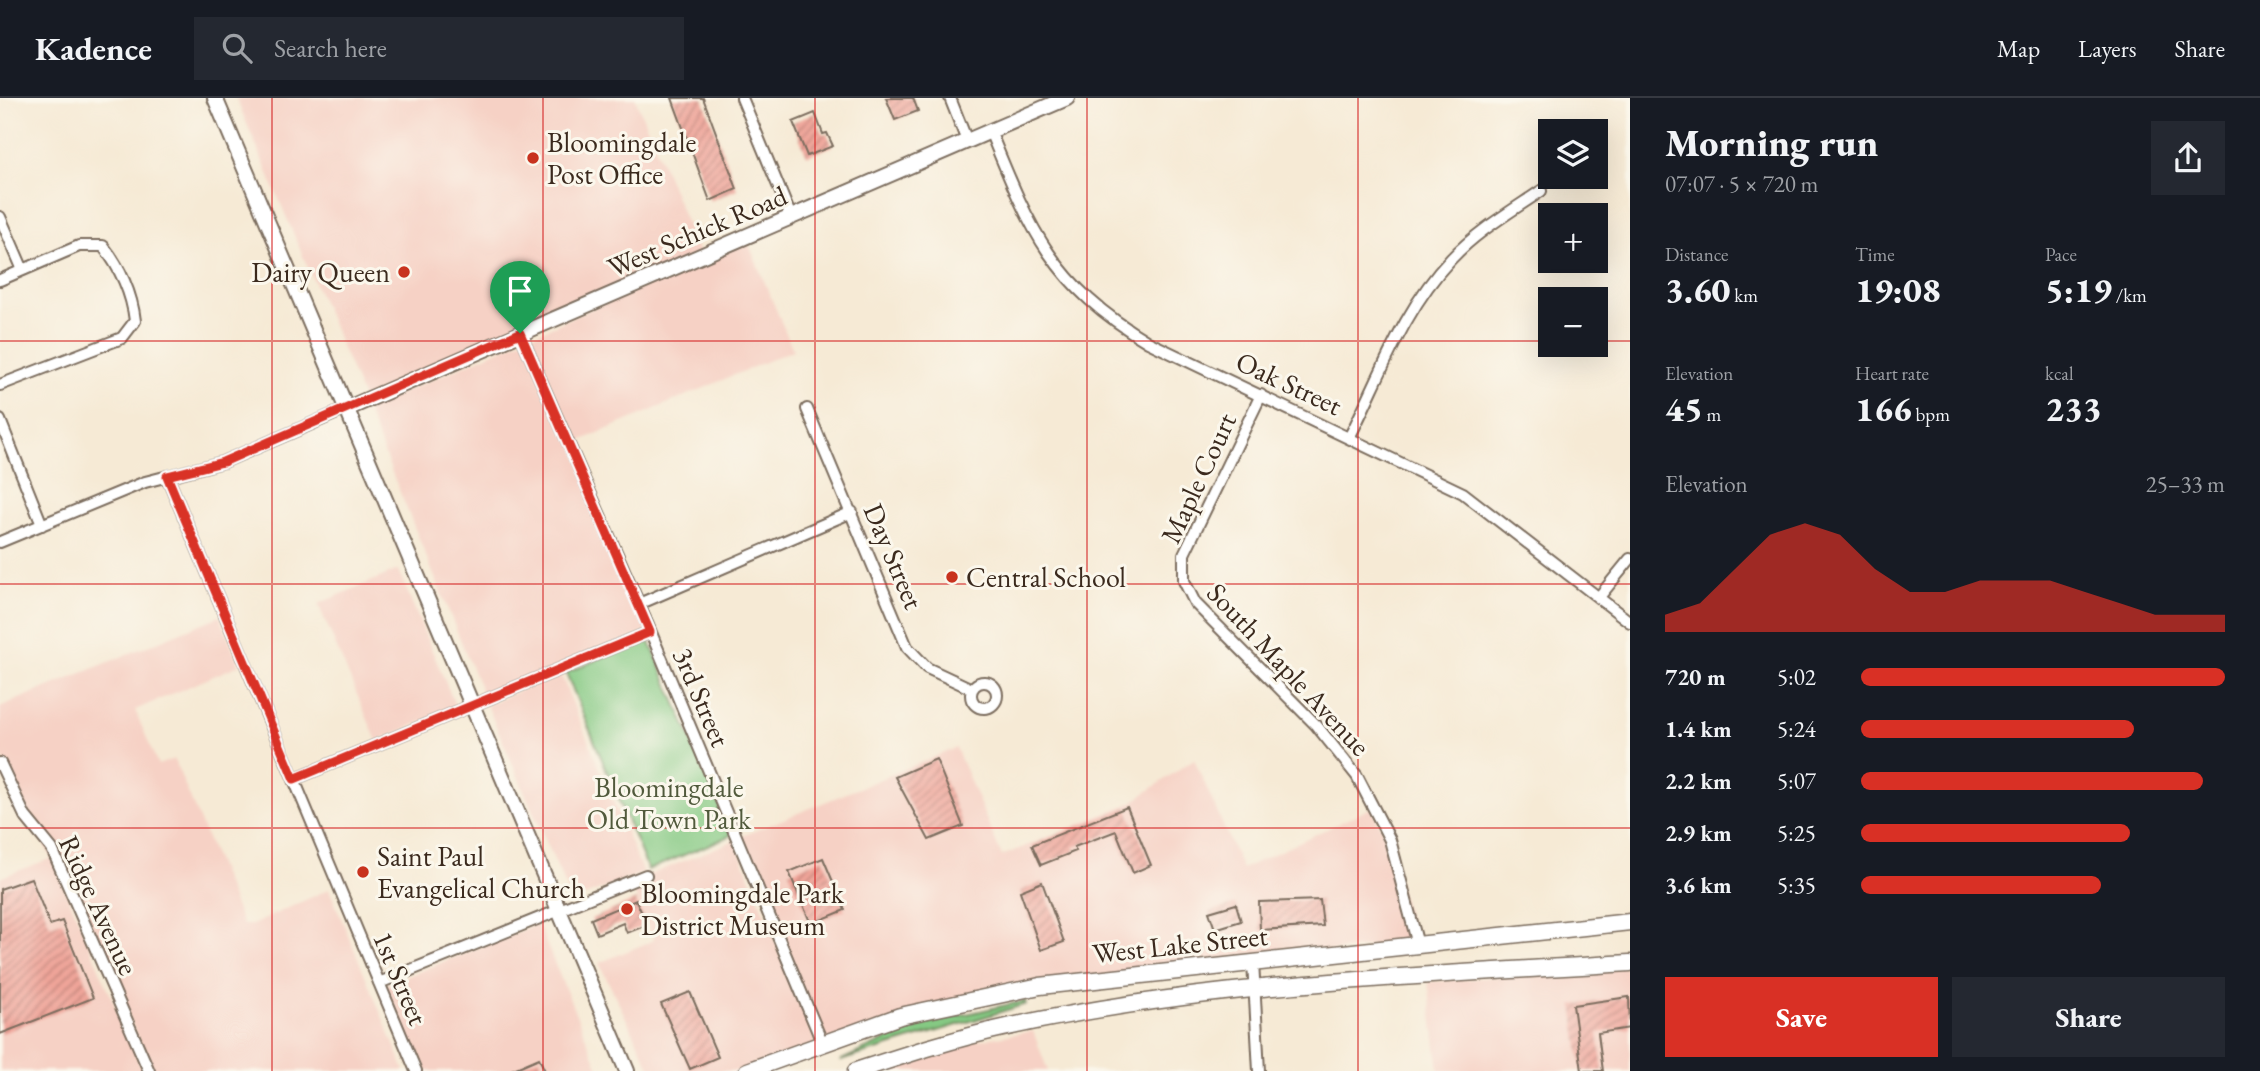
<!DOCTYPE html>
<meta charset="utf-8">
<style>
:root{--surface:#171b24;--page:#242831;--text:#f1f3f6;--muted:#9ea1a6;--line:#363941;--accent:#d93025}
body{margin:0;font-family:"EB Garamond",serif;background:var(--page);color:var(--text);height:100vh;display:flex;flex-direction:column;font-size:26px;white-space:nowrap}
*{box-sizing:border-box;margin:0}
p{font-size:23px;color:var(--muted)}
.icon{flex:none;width:38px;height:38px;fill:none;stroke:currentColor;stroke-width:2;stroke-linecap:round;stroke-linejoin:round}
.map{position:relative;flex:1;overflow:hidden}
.details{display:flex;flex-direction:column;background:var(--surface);width:630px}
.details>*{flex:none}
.buttons{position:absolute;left:1538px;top:21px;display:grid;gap:14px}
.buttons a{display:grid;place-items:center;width:70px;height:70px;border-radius:0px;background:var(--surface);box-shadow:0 7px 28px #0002;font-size:35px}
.pin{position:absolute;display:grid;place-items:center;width:60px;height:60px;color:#fff;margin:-72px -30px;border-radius:50% 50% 50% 0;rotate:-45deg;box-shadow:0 0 7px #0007}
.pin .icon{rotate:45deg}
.round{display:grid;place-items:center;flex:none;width:74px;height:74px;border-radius:0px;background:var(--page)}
.overview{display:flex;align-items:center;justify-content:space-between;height:119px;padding:0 35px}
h1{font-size:38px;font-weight:800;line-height:52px}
.metrics{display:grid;grid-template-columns:repeat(3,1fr);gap:10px;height:119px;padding:7px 35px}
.metrics div{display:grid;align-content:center}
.metrics b{font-size:35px;font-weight:800}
.metrics small{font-size:19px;font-weight:400}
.metrics p{font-size:19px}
.chart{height:196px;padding:14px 35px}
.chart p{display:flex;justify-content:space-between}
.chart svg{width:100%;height:126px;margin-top:7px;fill:var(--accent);opacity:.7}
.button{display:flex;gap:14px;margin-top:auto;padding:14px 35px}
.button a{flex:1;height:80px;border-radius:0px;background:var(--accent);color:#fff;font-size:28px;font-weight:800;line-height:80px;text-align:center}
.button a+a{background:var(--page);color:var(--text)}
ul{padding:0 35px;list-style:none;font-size:23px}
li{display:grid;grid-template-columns:112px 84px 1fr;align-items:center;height:52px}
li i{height:18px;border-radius:9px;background:var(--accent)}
header{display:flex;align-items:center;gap:42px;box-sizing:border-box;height:98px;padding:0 35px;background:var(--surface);border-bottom:2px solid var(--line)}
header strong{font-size:33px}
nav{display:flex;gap:38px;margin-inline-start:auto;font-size:24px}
.search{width:490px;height:63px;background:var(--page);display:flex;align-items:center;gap:18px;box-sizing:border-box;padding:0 24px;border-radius:0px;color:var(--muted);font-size:26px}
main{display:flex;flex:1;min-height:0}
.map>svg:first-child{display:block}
.built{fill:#f6d1c5}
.green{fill:#85c983;stroke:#607a50;stroke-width:2}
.building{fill:url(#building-hatch)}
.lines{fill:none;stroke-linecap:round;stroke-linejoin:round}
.street-casing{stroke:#7c6d5e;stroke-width:14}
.secondary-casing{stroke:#7c6d5e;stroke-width:18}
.primary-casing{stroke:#7c6d5e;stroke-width:19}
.street{stroke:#fff;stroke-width:10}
.secondary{stroke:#fff;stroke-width:14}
.primary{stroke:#fff;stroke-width:16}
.route-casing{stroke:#fff;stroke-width:14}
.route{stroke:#d93025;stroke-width:9}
.grid{fill:none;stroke:#d62828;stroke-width:2;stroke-opacity:0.55}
.poi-dot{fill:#c8321e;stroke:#fbf7ec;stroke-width:2.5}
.labels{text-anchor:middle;stroke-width:6;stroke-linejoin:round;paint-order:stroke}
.poi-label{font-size:28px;fill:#3b2a1e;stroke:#fbf7ec;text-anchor:start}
.street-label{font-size:28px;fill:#3b2a1e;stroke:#fbf7ec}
.park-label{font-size:28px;fill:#515a3c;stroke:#fbf7ec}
</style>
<header>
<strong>Kadence</strong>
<div class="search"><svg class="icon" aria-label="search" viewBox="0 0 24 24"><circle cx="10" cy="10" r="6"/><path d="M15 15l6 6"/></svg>Search here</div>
<nav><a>Map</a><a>Layers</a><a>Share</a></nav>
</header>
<main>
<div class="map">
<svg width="1630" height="973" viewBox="0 0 1630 973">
<defs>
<pattern id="building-hatch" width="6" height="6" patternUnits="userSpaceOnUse" patternTransform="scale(1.75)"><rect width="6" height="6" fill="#efa499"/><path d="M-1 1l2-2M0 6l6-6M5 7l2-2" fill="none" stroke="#c3867c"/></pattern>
</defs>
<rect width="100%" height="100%" fill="#fbf7ec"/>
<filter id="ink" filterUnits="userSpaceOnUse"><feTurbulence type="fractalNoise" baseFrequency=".0143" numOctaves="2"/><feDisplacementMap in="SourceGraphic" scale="14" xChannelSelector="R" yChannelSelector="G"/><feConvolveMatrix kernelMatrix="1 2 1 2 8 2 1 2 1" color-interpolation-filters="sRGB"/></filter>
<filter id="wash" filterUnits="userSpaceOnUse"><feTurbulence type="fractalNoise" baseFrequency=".00686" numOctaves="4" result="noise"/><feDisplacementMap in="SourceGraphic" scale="28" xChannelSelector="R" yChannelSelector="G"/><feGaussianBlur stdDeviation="1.57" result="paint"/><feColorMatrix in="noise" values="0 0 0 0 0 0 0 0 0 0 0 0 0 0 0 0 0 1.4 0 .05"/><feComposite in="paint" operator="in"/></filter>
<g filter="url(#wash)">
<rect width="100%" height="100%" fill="#f6ead5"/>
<path class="built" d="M236,0h399l64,155 -336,145z
M747,142l46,110 -220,94 74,187 -162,69 -119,-291z
M398,472l58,137 -79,34 -59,-137z
M220,518l19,49 -104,45 23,55 16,-6 69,166h9l77,-36 76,182h-253l-51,-119 -70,-133 -31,-67v-45z
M560,575l83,200 -71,28 -85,-196z
M956,650l46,108 129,-53 63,-44 48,110 129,-61 16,33 27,101 -361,40 -230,62 -83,-207z
M735,742l83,208 -62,23h-104l-53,-108 55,-23 -24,-57z
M52,760l91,213h-143v-193z
M538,826l62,147h-186l-36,-83z
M1630,869v104h-191l-11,-89z
M1033,933l15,40h-171l67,-25z"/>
<path class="green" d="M648,540l84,197 -84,35 -82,-197z
M1025,903l1,3 -186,57 78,-36z"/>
<g id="blocks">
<path class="building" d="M672,0h31l34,91 -27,12z
M886,0h27l5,13 -23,9z
M815,15l8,21 4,-1 6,13 -26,10 -14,-34z
M936,661l27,67 -34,14 -34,-63z
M1127,709l24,58 -18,8 -17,-42 -42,16 2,4 -35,14 -9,-20z
M823,760l22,52 -34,14 -22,-52z
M31,780l19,47 12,-4 31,77 -93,36v-145z
M1042,784l22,60 -23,8 -21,-59z
M636,802l11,25 -20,8 -4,-10 -26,11 -6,-15z
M1320,802l3,26 -63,4 -1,-28z
M1236,806l5,17 -26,8 -6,-17z
M690,894l28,65 -28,12 -29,-65z
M1629,899l1,31 -32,5 5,38h-21l-9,-66z
M539,960l6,13h-36z"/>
</g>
</g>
<g filter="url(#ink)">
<use href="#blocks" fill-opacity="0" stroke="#7c6d5e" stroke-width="2"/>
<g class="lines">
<defs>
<path id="street" d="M742,0l49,119
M950,0l17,43
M990,33c40,98 62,154 158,211l315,151 167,129
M0,119l23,53
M0,182l79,-34h24c17,21 29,48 32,75l-13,17 -122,47
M520,235l119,271 183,438
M1261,297l-77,159v27l11,22 121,122 41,51 33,64 28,105
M807,311l100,238 20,21 45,21
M0,322l42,105
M1350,338c30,-59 54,-128 101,-177 25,-27 59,-47 90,-68
M167,378l249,595
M0,444l145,-60 78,-20 123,-53
M1599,499l31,-38
M639,506l213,-92
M971 597a13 13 0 1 1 26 0a13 13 0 1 1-26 0Z
M0,665l25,53 27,33 97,222
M294,681l356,-147
M1253,864l6,109
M379,885l267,-108"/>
<path id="secondary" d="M215,0l412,973
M346,311l721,-311"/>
<path id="primary" d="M747,973l153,-55 140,-30 590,-64
M856,973c49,-16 97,-32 147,-43 205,-46 419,-52 627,-65"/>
</defs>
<use href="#street" class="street-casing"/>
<use href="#secondary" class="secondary-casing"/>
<use href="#primary" class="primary-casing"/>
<use href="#street" class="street"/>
<use href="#secondary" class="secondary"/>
<use href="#primary" class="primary"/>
</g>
</g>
<g class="lines" filter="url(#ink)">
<defs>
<path id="route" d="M520,235l130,299 -356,147 -127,-303 56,-14z"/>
</defs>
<use href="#route" class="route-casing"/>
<use href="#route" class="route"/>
</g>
<path class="grid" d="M272,0v973M543,0v973M815,0v973M1087,0v973M1358,0v973M0,243h1550M1596,243h34M0,486h1630M0,730h1630"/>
<g class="poi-dot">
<circle cx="533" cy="60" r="7"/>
<circle cx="404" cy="174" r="7"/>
<circle cx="952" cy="479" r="7"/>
<circle cx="363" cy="774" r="7"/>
<circle cx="627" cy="811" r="7"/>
</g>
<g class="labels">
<g class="poi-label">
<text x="547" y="54">Bloomingdale<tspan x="547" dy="32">Post Office</tspan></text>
<text x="390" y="184" text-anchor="end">Dairy Queen</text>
<text x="966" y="489">Central School</text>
<text x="377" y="768">Saint Paul<tspan x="377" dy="32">Evangelical Church</tspan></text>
<text x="641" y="805">Bloomingdale Park<tspan x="641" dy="32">District Museum</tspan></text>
</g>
<g class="street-label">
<text transform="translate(697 133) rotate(-23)" y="10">West Schick Road</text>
<text transform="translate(1289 285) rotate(25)" y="10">Oak Street</text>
<text transform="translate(1198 380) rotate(-65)" y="10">Maple Court</text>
<text transform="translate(894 458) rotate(67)" y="10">Day Street</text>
<text transform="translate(1289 571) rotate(47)" y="10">South Maple Avenue</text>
<text transform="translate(702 599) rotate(67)" y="10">3rd Street</text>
<text transform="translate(99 807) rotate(65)" y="10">Ridge Avenue</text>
<text transform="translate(1180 846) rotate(-6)" y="10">West Lake Street</text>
<text transform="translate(401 880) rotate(67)" y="10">1st Street</text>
</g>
<g class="park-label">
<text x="669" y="699">Bloomingdale<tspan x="669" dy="32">Old Town Park</tspan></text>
</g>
</g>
</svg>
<div class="buttons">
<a><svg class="icon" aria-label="layers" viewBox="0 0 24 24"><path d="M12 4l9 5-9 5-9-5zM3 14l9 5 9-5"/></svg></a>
<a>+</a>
<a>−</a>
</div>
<div class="pin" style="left:520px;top:235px;background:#1e9e55"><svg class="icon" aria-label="arrive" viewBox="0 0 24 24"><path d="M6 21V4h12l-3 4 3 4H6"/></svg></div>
</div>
<section class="details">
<div class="overview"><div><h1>Morning run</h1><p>07:07 · 5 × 720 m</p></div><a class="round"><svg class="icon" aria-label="share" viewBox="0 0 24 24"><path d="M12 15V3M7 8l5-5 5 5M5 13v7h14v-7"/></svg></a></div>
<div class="metrics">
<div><p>Distance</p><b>3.60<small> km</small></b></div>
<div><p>Time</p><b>19:08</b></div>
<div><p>Pace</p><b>5:19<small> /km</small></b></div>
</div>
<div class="metrics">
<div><p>Elevation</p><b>45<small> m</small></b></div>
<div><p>Heart rate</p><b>166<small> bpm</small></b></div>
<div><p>kcal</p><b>233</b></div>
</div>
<div class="chart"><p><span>Elevation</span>25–33 m</p>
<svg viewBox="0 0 160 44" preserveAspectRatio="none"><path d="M0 44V38L10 34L20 22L30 10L40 6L50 10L60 22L70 30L80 30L90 26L100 26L110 26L120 30L130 34L140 38L150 38L160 38V44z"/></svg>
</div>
<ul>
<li><b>720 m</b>5:02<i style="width:100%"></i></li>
<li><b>1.4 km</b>5:24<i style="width:75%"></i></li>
<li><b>2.2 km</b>5:07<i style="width:94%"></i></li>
<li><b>2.9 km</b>5:25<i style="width:74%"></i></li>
<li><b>3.6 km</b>5:35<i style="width:66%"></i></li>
</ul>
<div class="button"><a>Save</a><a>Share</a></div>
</section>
</main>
